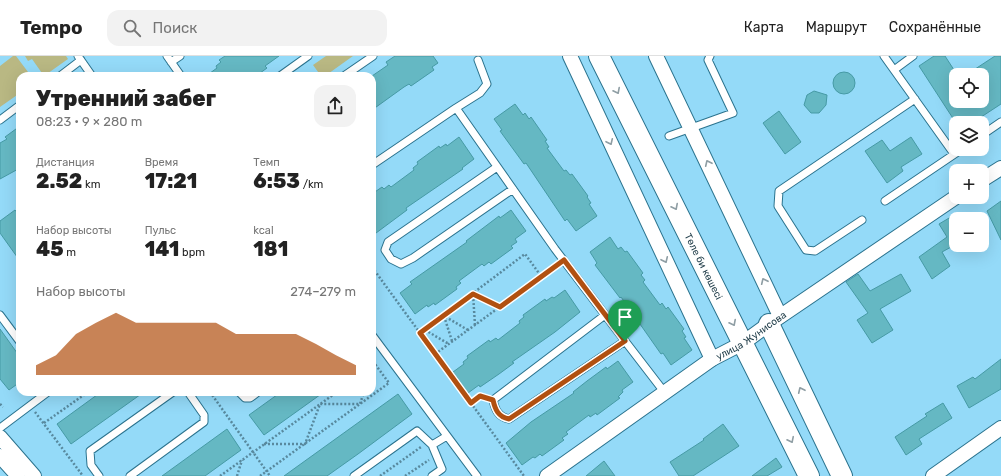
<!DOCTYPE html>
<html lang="ru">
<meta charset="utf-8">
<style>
:root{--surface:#fff;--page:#f2f2f2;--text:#222;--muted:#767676;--line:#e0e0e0;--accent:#b15010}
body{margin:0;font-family:Rubik,sans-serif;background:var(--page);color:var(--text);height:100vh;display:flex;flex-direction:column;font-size:15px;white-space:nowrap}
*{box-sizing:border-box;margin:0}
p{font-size:13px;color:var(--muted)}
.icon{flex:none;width:22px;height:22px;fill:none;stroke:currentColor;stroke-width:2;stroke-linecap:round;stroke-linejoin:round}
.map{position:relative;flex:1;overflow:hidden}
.side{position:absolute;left:16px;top:16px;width:360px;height:324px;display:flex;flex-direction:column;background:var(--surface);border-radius:12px;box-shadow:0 4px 16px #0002}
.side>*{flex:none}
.tools{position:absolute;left:949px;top:12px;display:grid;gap:8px}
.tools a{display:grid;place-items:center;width:40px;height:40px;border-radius:8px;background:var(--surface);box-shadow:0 4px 16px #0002;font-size:20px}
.pin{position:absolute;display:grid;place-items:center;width:34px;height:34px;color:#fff;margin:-41px -17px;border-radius:50% 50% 50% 0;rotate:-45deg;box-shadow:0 0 4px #0007}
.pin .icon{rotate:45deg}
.round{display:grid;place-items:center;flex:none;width:42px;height:42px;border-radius:12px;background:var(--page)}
.headline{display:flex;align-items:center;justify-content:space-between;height:68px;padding:0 20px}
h1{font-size:22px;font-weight:800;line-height:30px}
.metrics{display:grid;grid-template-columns:repeat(3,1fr);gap:6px;height:68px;padding:4px 20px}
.metrics div{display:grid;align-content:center}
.metrics b{font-size:20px;font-weight:800}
.metrics small{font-size:11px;font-weight:400}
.metrics p{font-size:11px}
.chart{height:112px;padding:8px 20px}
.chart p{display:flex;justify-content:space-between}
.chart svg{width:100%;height:72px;margin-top:4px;fill:var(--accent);opacity:.7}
header{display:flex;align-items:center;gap:24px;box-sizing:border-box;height:56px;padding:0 20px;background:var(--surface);border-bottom:1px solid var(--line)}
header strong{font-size:19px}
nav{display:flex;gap:22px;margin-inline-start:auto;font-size:14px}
.search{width:280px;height:36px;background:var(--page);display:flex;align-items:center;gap:10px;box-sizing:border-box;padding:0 14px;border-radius:12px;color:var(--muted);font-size:15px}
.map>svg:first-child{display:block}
.green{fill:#b9b883}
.building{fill:#65b8c3;stroke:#469aa5}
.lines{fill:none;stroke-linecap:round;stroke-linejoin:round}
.service-casing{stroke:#2b738e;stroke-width:9}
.minor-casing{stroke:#2b738e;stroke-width:16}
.secondary-casing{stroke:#2b738e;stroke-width:22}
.path{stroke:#58899e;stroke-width:2.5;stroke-dasharray:2 2;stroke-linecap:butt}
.service{stroke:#fff;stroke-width:7}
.minor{stroke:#fff;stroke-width:14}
.secondary{stroke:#fff;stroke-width:20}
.oneway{stroke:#8f9ea4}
.route-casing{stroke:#fff;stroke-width:8}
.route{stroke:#b15010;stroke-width:5}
.labels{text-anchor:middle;stroke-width:3.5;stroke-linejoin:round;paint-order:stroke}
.street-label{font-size:10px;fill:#1f3c48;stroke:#dff3fc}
</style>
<header>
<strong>Tempo</strong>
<div class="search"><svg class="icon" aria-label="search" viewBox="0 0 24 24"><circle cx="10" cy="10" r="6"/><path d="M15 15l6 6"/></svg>Поиск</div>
<nav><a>Карта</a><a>Маршрут</a><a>Сохранённые</a></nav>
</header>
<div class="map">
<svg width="1001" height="420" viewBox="0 0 1001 420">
<rect width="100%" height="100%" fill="#94daf8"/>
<path class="green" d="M13,0h3l15,20h-11v17l-20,14v-41z
M25,0h41l2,3 -24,17 -12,-17 -4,2z
M326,0h27l-28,20h-4l-8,-11z"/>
<path class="building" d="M225,0h54l-14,10 2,2 -11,8h-50l11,-8 -1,-2 5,-4 -2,-2z
M395,0h38l5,7 -6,4 2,3 -23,16 -2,-2 -5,3 -32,23v-34l16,-11 -2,-3z
M934,0h11l11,17v28h26v-26h-16l29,-19h6v48l-29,19h-16l-37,-57z
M833 27a11 11 0 1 1 22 0a11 11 0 1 1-22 0Z
M814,35l13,4 -1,10 -7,8h-8l-7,-8 3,-10z
M515,48l8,11 2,-2 4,6 2,-2 16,23 -2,1 4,6 -2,1 17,23 2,-1 4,5 2,-1 16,22 -1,1 4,6 -2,1 8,12 -21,15 -9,-12 -2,2 -39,-58 -2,1 -24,-33 2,-1 -8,-11z
M779,55l22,31 -16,12 -22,-31z
M20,70v42l-20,11v-36l7,-4 -2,-2z
M459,81l15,22 -12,9 1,1 -57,39 1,2 -35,26v-42l10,-7 2,2 5,-4 2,2 23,-17 -1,-2 5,-4 -1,-2 22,-16 1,2 6,-4 1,2z
M911,81l11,17 -21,13 2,4 -16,12 -22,-32 17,-11 8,11z
M1001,145v39l-14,-29z
M15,154l5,6v45l-20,-28v-12z
M511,154l15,21 -11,8 2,3 -6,4 2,2 -22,16 -2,-2 -5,4 -2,-2 -23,17 2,2 -5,4 1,2 -22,16 -1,-2 -6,4 -1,-2 -12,9 -15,-21 12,-9 -2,-2 57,-40 -1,-1 33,-25 1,2z
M956,158v37l-3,-5 -11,6 8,14 -18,13 -13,-22 28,-20 -8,-13z
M610,181l8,12 3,-2 4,5 2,-1 16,22 -2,2 4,5 -2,2 17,23 2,-2 4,6 2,-2 16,22 -2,2 4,6 -2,1 8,12 -21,15 -8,-12 -2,1 -40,-57 -1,1 -25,-33 2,-2 -7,-11z
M858,218l12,17 31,-17 10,17 -31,18 13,21 -21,13 -15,-23 11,-7 -22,-31z
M565,234l15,22 -25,20 -43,30 2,1 -15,11 -19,13 -1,-2 -11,8 -15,-21 11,-8 -1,-2 5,-4 -1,-2 22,-16 1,2 6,-4 2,2 22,-17 -1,-2 5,-4 -1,-2 22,-16 1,2 6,-4 2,1z
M0,273l20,28v25l-11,8 -9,-11z
M1001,303v30l-32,19 -12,-22 16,-9 2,2z
M618,305l15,21 -11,8 1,2 -5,5 2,1 -23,17 -1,-2 -6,4 -1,-2 -23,17 2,2 -6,4 2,2 -22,16 -2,-2 -5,4 -2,-1 -11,8 -16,-22 25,-21 43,-29 -1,-1 14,-11 19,-14 1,2z
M101,336h43l-73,52 -14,-20z
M281,336h43l-60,43 -15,-20z
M398,338l14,20 -54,40 -31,22h-43z
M943,347l9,15 -33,21 3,5 -16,11 -11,-18 32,-21 -2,-2z
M723,368l16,22 -46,30h-14l-9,-14 34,-22 -1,-1z
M227,373l14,21 -36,26h-43z
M776,402l6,9 -15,9h-15z
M604,405l11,15h-29z"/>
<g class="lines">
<defs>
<path id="service" d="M78,0l14,20
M167,0l14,20
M884,0l10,14
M913,0l-19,14 60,84
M171,6l9,-6
M60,20l21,-16
M280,20l28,-20
M344,20l29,-20
M456,52l24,-15 7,-9 -9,-24
M0,64l20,-15
M982,79l19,-13
M669,80l64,-23 -25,-53 2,-4
M372,109l84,-57 99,141 70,92
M497,111l-109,75 -3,8 6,9 10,5 12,-6 100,-69
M885,145l77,-52
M862,164l-47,31 -9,-1 -28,-44 1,-15 136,-92
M0,259l20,27
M605,259l-112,85c2,9 5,17 16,19l116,-78 40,52
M372,279l105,141
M239,336l6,6h5l8,-6
M0,372l48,-36
M99,420l-8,-11 -1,-14 83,-59
M130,420l74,-54v-7l-16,-23
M354,420l63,-45 15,14 15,-9
M432,420l10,-7 -10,-24"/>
<g id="minor">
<path d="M570,0l142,303"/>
<path d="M656,0l124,260"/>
<path d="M982,124l19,-12"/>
<path d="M0,381l34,39"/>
<path d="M0,400l18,20"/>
<path id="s1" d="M547,420l165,-117 31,-16 26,-19 187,-127"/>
<path d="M933,420l68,-48"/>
</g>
<g id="secondary">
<path id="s2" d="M599,0l210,420"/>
<path d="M769,268l73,152"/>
</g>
</defs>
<use href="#service" class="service-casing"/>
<use href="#minor" class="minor-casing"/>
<use href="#secondary" class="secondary-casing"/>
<path class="path" d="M372,211l152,209
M475,269l-2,-31 27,13
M425,274l24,14
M420,277l105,-79 16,22
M452,285l-8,-25 24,14
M435,298l121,-88
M372,316l3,-7
M210,336l60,84
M471,347l9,-7 4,1
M0,348l3,3
M35,356l48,64
M44,367l44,-31
M264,388h41l15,-40h40l4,-12
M220,420l117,-84
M237,420l5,-16
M260,420l129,-93 -17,-23
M380,420l41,-29
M405,420l24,-16"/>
<use href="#service" class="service"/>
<use href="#minor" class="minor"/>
<use href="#secondary" class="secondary"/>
</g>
<defs><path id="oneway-chevron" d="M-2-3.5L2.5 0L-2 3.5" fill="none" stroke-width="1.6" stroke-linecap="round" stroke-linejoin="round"/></defs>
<g class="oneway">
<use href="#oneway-chevron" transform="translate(617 35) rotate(63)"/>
<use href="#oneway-chevron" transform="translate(610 86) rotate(65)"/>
<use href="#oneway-chevron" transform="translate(708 107) rotate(-115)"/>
<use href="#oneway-chevron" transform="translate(675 151) rotate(63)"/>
<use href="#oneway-chevron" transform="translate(665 204) rotate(65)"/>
<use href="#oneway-chevron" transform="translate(764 225) rotate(-115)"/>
<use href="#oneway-chevron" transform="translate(733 267) rotate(63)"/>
<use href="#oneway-chevron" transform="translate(801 334) rotate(-115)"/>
<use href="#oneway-chevron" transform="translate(791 384) rotate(64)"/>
</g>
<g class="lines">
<defs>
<path id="route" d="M564,204l61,81 -116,78c-11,-2 -14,-10 -16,-19l-13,-4 -9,7 -51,-70 53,-39 27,13z"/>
</defs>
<use href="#route" class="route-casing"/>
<use href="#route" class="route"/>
</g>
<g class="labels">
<g class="street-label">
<text dy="4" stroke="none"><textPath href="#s2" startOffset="235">Төле би көшесі</textPath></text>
<text dy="4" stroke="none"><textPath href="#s1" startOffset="248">улица Жунисова</textPath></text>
</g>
</g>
</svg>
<div class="tools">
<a><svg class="icon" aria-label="locate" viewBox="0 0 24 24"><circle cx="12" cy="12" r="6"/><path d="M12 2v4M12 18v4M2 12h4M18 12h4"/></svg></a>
<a><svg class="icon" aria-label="layers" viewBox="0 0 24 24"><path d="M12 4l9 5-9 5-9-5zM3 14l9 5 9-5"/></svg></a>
<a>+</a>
<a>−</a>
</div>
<div class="pin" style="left:625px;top:285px;background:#1e9e55"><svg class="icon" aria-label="arrive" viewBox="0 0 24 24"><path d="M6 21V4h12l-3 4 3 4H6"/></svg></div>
<section class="side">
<div class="headline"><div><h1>Утренний забег</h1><p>08:23 · 9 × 280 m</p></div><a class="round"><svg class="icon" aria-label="share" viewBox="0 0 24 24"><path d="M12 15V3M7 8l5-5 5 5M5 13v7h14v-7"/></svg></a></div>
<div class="metrics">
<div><p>Дистанция</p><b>2.52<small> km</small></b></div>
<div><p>Время</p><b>17:21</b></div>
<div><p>Темп</p><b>6:53<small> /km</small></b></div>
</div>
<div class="metrics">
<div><p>Набор высоты</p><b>45<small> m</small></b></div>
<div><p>Пульс</p><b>141<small> bpm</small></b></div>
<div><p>kcal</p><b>181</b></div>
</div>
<div class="chart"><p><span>Набор высоты</span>274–279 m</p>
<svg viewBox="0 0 160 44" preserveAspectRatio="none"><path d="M0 44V38L10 32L20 19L30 12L40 6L50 12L60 12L70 12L80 12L90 12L100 19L110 19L120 19L130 19L140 25L150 32L160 38V44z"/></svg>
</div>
</section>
</div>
